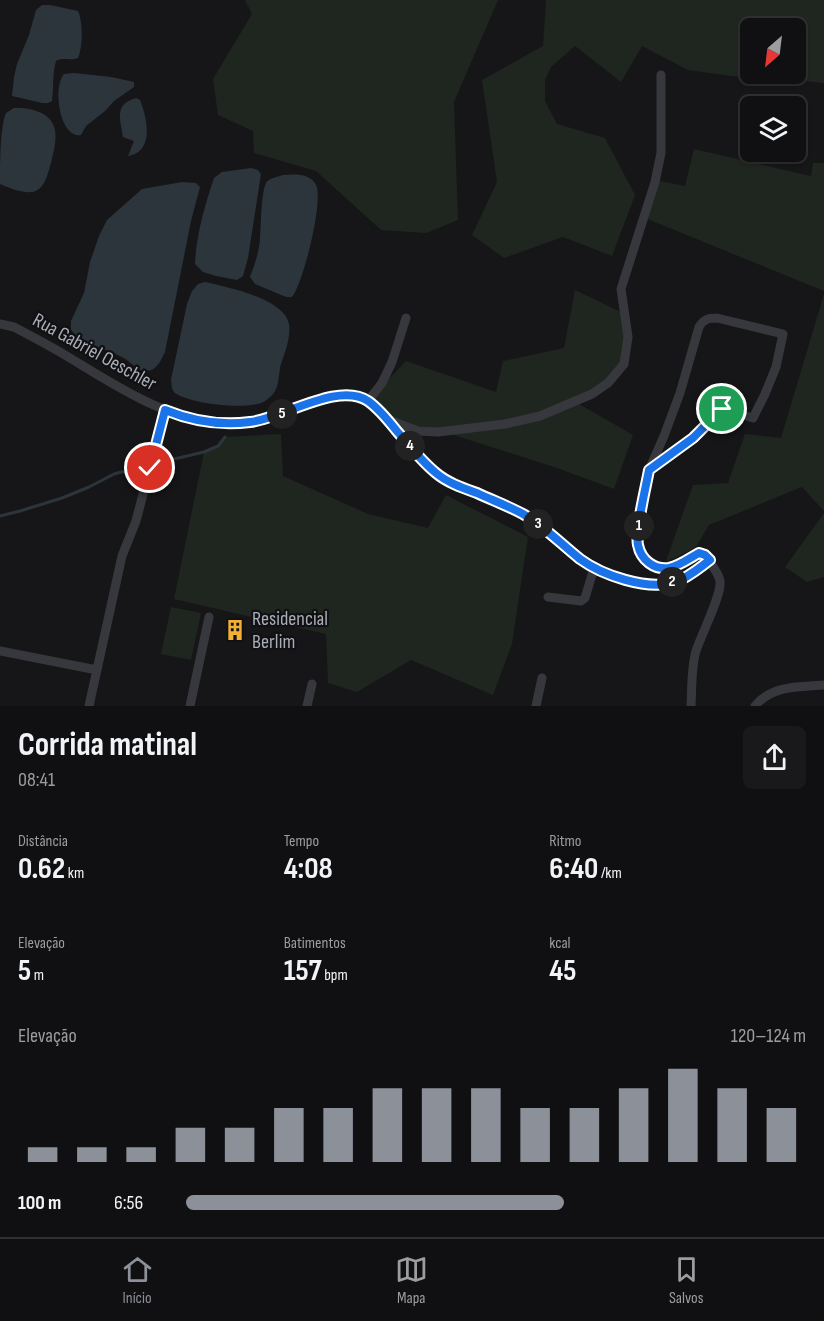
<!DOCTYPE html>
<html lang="pt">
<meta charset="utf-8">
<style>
:root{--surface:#101012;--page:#19191b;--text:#f1f3f6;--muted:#9c9d9f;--line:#303032;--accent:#8c9099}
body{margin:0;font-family:"Sofia Sans Condensed",sans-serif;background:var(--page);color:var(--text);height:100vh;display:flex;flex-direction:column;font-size:22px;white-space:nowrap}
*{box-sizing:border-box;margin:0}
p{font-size:20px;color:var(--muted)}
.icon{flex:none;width:33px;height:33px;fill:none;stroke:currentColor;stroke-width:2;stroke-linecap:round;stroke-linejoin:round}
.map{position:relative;height:706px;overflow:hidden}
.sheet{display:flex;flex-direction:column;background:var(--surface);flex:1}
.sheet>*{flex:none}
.needle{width:39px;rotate:208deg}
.tools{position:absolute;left:740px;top:18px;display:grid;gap:12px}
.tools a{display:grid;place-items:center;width:66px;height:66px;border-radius:9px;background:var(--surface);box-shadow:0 2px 4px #0004,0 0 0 2px var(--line);font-size:30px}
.pin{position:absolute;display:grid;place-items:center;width:51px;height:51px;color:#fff;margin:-26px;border:3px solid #fff;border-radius:50%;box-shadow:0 2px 6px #0007}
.km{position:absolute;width:30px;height:30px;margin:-15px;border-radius:50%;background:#222;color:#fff;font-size:16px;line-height:30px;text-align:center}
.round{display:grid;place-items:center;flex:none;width:63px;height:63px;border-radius:9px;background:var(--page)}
.overview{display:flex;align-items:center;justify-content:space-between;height:102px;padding:0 18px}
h1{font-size:33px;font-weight:700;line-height:45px}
.figures{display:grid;grid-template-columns:repeat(3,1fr);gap:9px;height:102px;padding:6px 18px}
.figures div{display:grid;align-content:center}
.figures b{font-size:30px;font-weight:700}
.figures small{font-size:16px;font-weight:400}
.figures p{font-size:16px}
.chart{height:168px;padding:12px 18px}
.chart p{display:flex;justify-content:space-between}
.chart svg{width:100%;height:108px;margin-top:6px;stroke:var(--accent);stroke-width:6}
ul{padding:0 18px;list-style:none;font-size:20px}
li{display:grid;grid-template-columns:96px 72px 1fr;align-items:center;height:45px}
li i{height:15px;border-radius:8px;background:var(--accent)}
.menu{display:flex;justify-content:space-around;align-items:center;height:84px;border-top:2px solid var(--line);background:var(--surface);font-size:16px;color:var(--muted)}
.menu a{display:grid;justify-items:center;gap:3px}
.menu .on{color:var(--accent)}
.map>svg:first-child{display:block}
.green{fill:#1e261f;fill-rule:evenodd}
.water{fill:#2c353c}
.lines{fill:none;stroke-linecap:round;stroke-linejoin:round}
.stream{stroke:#2c353c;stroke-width:3}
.minor{stroke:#37383d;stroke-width:9}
.route-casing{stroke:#fff;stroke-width:12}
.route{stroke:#1a73e8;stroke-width:8}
.labels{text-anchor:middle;stroke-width:4.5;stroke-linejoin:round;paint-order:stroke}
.street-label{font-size:20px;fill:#a8adb8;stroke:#111113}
.poi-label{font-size:20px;fill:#a8adb8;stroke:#111113;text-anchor:start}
</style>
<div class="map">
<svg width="824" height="706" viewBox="0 0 824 706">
<rect width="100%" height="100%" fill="#161618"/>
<path class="green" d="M245,0h253l-44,102 4,118 -32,13 -45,-3 -65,-59 -62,-18 -1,-22 -35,-16 -5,-36 39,-65z
M546,0h278v83l-58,-6 -35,-1 -43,-6 -46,-24 -21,36 -46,-36 -24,21 -6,13v21l12,23 48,14 30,57 -23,61 -49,-19 -59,21 -32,-23 25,-53 -15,-102 61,-34zM750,28h45v46h-45z
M694,149l117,27 2,-13h11v128l-179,-73 15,-37 25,5z
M575,290l46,22 6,24 -5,27 -15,17 -33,21 59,34 -19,54 -57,-21 -119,-38 -23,-4 -20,-7 -21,-21 11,-15 21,-22 90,31 7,-31 61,-13z
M824,294v217l-22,-24 -93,38 -13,22 -21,11 -9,3 27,-76 35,-2 17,-49 36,4z
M281,434l2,42 85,38 60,14 18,-33 82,42 -16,107 -19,51 -82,-35 -54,32 -29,-9 -2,-49 -152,-35 30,-147 14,-6 7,-9z
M824,513v64l-17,5 -22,-15z
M171,607l30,6 -10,47 -30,-6z"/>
<path class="water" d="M42,5h8l28,6c5,11 5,36 0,47 -7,3 -15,-1 -22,3 -4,13 -2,27 -4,40l-4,2h-6l-30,-7 2,-19 3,-13 12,-29 7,-25z
M74,73l37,4 23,5v5l-20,14 -9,10 -19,15 -5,9c-21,4 -29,-47 -17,-61z
M136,98l4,2c7,17 15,52 -12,56l6,-15 -11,-4c-3,-18 -9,-33 13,-39z
M14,108c16,-1 38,4 41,22 2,11 -2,23 -4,33 -3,9 -5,23 -15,28 -10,4 -27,-3 -36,-7 0,-17 0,-58 6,-71 3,-2 5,-3 8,-5z
M251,168l7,2 3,4 -13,84 -5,18 -6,4 -21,-4 -13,-4 -8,-8c1,-29 10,-59 19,-86l8,-6z
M283,175c12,-1 27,-2 33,10 8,15 -13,99 -24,112h-6l-31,-13 -5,-7c5,-14 8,-21 10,-37 1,-13 1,-47 6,-57 3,-5 11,-6 17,-8z
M182,182l14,1 4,4 -9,34 -26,131c-4,8 -8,19 -19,19 -10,0 -15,-10 -24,-14 -17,-9 -37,-12 -51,-27v-9l13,-28 6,-31 9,-26 8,-16 35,-31z
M205,282c21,5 79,16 84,42 2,13 -4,28 -8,40 -4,16 0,27 -16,37 -16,10 -74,3 -90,-8 -4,-4 -3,-8 -4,-13l16,-76 5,-13 6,-7z"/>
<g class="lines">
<path class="stream" d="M161,462l43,-10 14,-6 7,-9
M0,516l20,-5 42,-13 27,-11 25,-13 26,-7"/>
<path class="minor" d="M0,324l14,3c19,10 38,20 56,31 49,30 106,68 165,65 14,0 27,-3 40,-7 26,-8 64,-31 91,-16 5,3 9,8 13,12 21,20 36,46 59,63 25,18 59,24 86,40 21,12 37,30 57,44 22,16 67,32 94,23 13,-5 24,-14 35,-22
M368,401l14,-18 10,-21 14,-44
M389,420l29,11 20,1 67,-8 35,-8 52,-22 16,-11 16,-19 4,-27 -7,-48 34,-107 6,-29v-78
M649,470l44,-32 29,-29 31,9 12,-24 11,-27 7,-33 -66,-16c-9,0 -13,1 -18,9l-19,66 -16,43 -15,34 -12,73 4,12 9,9 10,4h11l28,-15c7,2 10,6 13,12 3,5 7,10 8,16 2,14 -19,54 -24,70 -5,17 -4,37 -5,55
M548,597l33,4 4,-3 9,-30
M0,651l97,19
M89,706l33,-150 14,-35 29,-111
M190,706l19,-89
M307,706l5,-22
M536,706l6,-28
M755,706c17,-21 44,-19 69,-21"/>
</g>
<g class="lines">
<defs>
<path id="route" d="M150,468l15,-58c27,11 55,16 85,12 32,-3 88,-41 118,-21 10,7 20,19 28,29 13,15 25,31 40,43 12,10 27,15 41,20 15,7 31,13 46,21 21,12 38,30 57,45 22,16 67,32 95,23 13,-4 24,-14 35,-22l-5,-5 -6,-2c-9,5 -20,13 -30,15 -15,2 -28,-8 -31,-23 -3,-15 8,-58 11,-75l44,-32 29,-29"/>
</defs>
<use href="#route" class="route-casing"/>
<use href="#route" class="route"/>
</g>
<defs>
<symbol id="building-bare" viewBox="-9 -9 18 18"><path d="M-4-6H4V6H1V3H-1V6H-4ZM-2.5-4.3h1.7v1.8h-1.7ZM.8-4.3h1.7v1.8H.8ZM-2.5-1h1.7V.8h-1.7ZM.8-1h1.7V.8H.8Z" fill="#f2b134" stroke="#111113" stroke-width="2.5" paint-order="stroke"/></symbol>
</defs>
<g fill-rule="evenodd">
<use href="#building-bare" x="220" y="615" width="30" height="30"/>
</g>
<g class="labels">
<g class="street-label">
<text transform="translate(95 351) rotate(29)" y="7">Rua Gabriel Oeschler</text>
</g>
<g class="poi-label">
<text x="252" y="625">Residencial<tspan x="252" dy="23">Berlim</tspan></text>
</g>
</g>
</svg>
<div class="tools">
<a><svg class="needle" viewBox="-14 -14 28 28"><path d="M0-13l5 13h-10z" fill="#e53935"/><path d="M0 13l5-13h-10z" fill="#9c9d9f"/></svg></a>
<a><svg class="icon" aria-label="layers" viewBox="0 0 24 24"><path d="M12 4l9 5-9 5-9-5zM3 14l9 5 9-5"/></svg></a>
</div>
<div class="pin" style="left:722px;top:409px;background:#1e9e55"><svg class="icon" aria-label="arrive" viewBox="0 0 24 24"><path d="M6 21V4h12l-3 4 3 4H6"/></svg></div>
<div class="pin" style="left:150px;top:468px;background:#d93025"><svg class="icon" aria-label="check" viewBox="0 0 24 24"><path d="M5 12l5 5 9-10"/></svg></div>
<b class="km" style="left:639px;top:526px">1</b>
<b class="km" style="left:672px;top:582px">2</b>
<b class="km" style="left:538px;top:524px">3</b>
<b class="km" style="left:410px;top:446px">4</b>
<b class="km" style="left:282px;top:414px">5</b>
</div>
<section class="sheet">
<div class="overview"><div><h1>Corrida matinal</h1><p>08:41</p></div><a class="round"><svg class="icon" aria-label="share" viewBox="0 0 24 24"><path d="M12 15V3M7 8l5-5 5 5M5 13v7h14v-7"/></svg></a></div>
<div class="figures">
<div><p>Distância</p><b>0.62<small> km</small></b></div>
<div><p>Tempo</p><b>4:08</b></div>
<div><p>Ritmo</p><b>6:40<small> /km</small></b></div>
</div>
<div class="figures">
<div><p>Elevação</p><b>5<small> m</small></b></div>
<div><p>Batimentos</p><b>157<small> bpm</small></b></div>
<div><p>kcal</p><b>45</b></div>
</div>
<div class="chart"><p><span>Elevação</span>120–124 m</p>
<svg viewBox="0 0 160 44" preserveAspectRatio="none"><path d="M5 44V38M15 44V38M25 44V38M35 44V30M45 44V30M55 44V22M65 44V22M75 44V14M85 44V14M95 44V14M105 44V22M115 44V22M125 44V14M135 44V6M145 44V14M155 44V22"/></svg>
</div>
<ul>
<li><b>100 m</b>6:56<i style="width:61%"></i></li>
</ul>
</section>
<nav class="menu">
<a class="on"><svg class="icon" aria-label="home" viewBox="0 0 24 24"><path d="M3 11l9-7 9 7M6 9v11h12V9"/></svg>Início</a>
<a><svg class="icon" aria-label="map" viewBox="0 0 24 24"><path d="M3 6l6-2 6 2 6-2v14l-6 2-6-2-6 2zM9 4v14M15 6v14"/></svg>Mapa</a>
<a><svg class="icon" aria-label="saved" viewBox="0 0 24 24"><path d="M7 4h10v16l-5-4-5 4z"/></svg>Salvos</a>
</nav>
